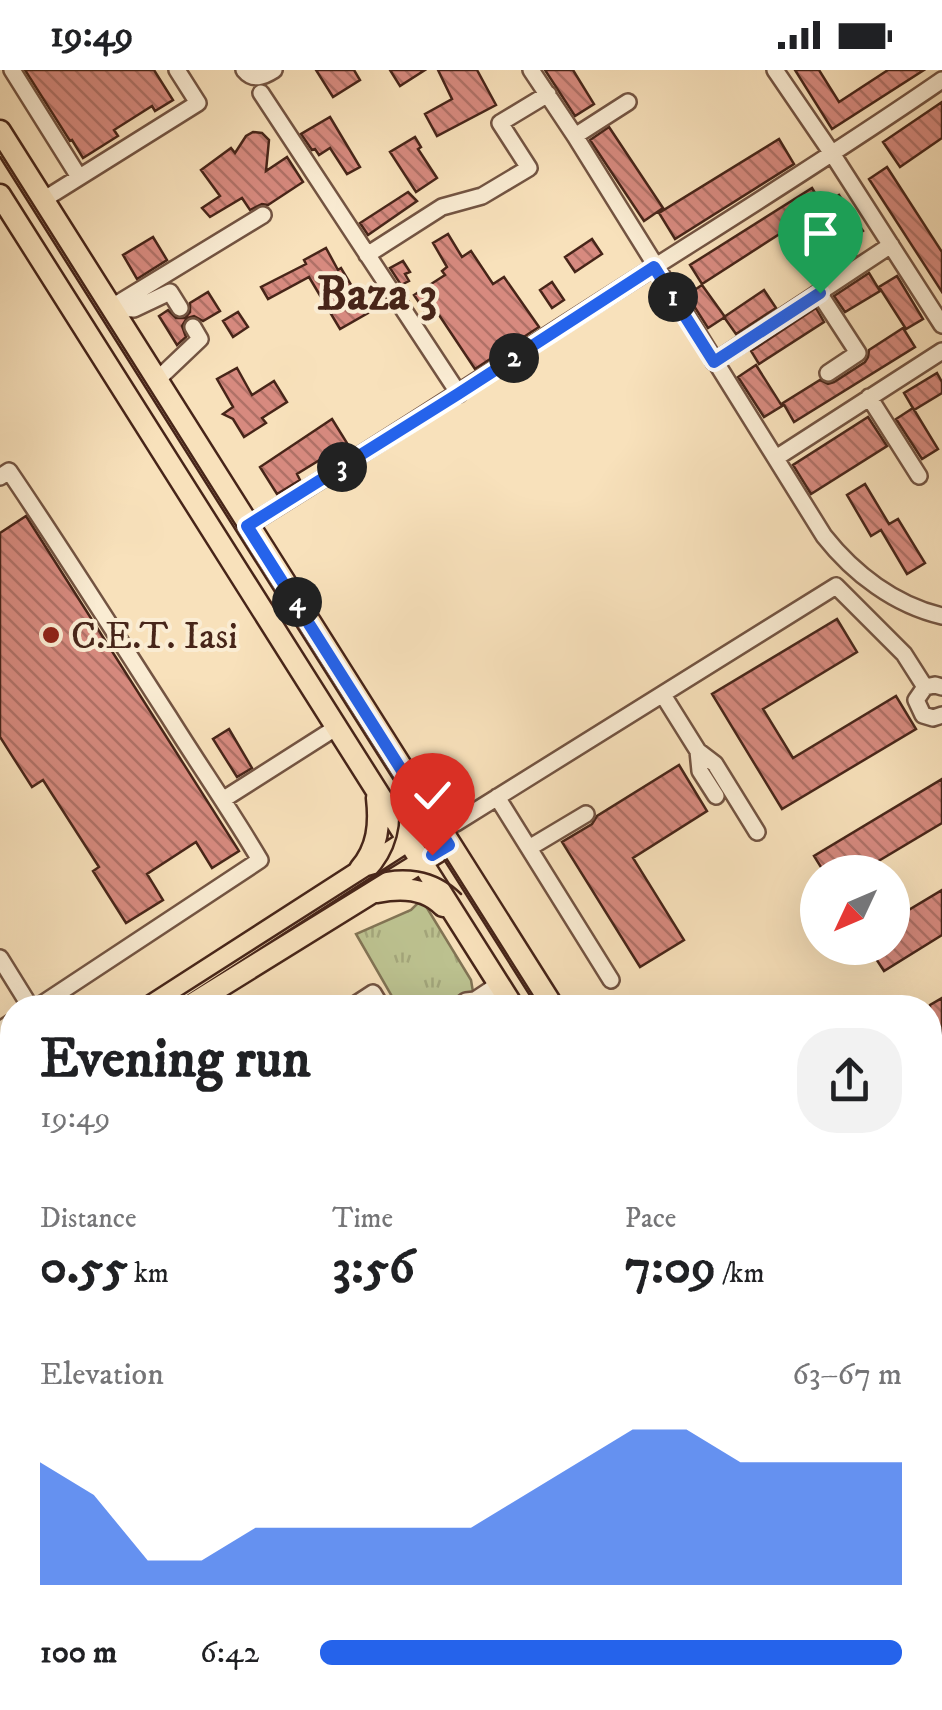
<!DOCTYPE html>
<meta charset="utf-8">
<style>
:root{--surface:#fff;--page:#f2f2f2;--text:#202124;--muted:#757577;--accent:#2563eb}
body{margin:0;font-family:"IM FELL DW Pica",serif;background:var(--page);color:var(--text);height:100vh;display:flex;flex-direction:column;font-size:38px;white-space:nowrap}
*{box-sizing:border-box;margin:0}
p{font-size:32px;color:var(--muted)}
.icon{flex:none;width:55px;height:55px;fill:none;stroke:currentColor;stroke-width:2;stroke-linecap:round;stroke-linejoin:round}
.map{position:relative;flex:1;overflow:hidden}
.sheet{position:absolute;left:0px;top:925px;width:942px;height:715px;display:flex;flex-direction:column;background:var(--surface);border-radius:40px 40px 0 0;box-shadow:0 10px 40px #0002}
.sheet>*{flex:none}
.needle{width:65px;rotate:226deg}
.buttons{position:absolute;left:800px;top:785px;display:grid;gap:20px}
.buttons a{display:grid;place-items:center;width:110px;height:110px;border-radius:50%;background:var(--surface);box-shadow:0 10px 40px #0002;font-size:50px}
.pin{position:absolute;display:grid;place-items:center;width:85px;height:85px;color:#fff;margin:-102px -42px;border-radius:50% 50% 50% 0;rotate:-45deg;box-shadow:0 0 10px #0007}
.pin .icon{rotate:45deg}
.km{position:absolute;width:50px;height:50px;margin:-25px;border-radius:50%;background:#222;color:#fff;font-size:28px;line-height:50px;text-align:center}
.round{display:grid;place-items:center;flex:none;width:105px;height:105px;border-radius:40px;background:var(--page)}
.overview{display:flex;align-items:center;justify-content:space-between;height:170px;padding:0 40px}
h1{font-size:55px;font-weight:700;line-height:75px}
.stats{display:grid;grid-template-columns:repeat(3,1fr);gap:15px;height:170px;padding:10px 40px}
.stats div{display:grid;align-content:center}
.stats b{font-size:50px;font-weight:700}
.stats small{font-size:28px;font-weight:400}
.stats p{font-size:28px}
.chart{height:280px;padding:20px 40px}
.chart p{display:flex;justify-content:space-between}
.chart svg{width:100%;height:180px;margin-top:10px;fill:var(--accent);opacity:.7}
ul{padding:0 40px;list-style:none;font-size:32px}
li{display:grid;grid-template-columns:160px 120px 1fr;align-items:center;height:75px}
li i{height:25px;border-radius:12px;background:var(--accent)}
.status{display:flex;justify-content:space-between;align-items:center;height:70px;padding:0 50px;background:var(--surface);direction:ltr}
.status svg{height:28px;fill:currentColor}
.map>svg:first-child{display:block}
.grass{fill:url(#grass-tufts);stroke:#827455;stroke-width:2.5}
.building{fill:url(#building-back-hatch);stroke:#472519;stroke-width:2.5}
.lines{fill:none;stroke-linecap:round;stroke-linejoin:round}
.minor-casing{stroke:#735442;stroke-width:20}
.major-casing{stroke:#472519;stroke-width:25}
.minor{stroke:#faecd3;stroke-width:15}
.major{stroke:#f8e1bb;stroke-width:20}
.tram{stroke:#472519;stroke-width:2.5}
.route-casing{stroke:#fff;stroke-width:20}
.route{stroke:#2563eb;stroke-width:12}
.poi-dot{fill:#8f2418;stroke:#faecd3;stroke-width:4}
.labels{text-anchor:middle;stroke-width:8;stroke-linejoin:round;paint-order:stroke}
.poi-label{font-size:38px;fill:#472519;stroke:#faecd3;text-anchor:start}
.district-label{font-size:48px;font-weight:bold;fill:#472519;stroke:#faecd3}
</style>
<div class="status"><b>19:49</b><svg viewBox="0 0 49 12"><path d="M0 12V9h3v3zM5 12V6h3v6zM10 12V3h3v9zM15 12V0h3v12zM26 1h20v11H26zM47 4h2v5h-2z"/></svg></div>
<div class="map">
<svg width="942" height="1640" viewBox="0 0 942 1640">
<defs>
<pattern id="grass-tufts" width="24" height="20" patternUnits="userSpaceOnUse" patternTransform="scale(2.5)"><rect width="24" height="20" fill="#bdc391"/><path d="M3 7l-1-3M5 7V3M7 7l1-3M15 17l-1-3M17 17v-4M19 17l1-3" fill="none" stroke="#a4a77c"/></pattern>
<pattern id="building-back-hatch" width="6" height="6" patternUnits="userSpaceOnUse" patternTransform="scale(2.5)"><rect width="6" height="6" fill="#d78a7f"/><path d="M-1 5l2 2M0 0l6 6M5-1l2 2" fill="none" stroke="#b07167"/></pattern>
</defs>
<rect width="100%" height="100%" fill="#f8e1bb"/>
<filter id="stains"><feTurbulence type="fractalNoise" baseFrequency=".002" numOctaves="4"/><feColorMatrix values="0 0 0 0 .2 0 0 0 0 .09 0 0 0 0 .02 0 0 0 .5 -.17"/></filter>
<radialGradient id="worn" r=".72"><stop offset=".6" stop-color="#630" stop-opacity="0"/><stop offset="1" stop-color="#630" stop-opacity=".3"/></radialGradient>
<path class="grass" d="M418,833h6l47,77 2,12 -6,2 -20,13h-50v-2l-41,-71 55,-24z"/>
<path class="building" d="M25,0h129l19,30 -18,11 -3,-5 -38,24 4,6 -35,22 -11,-18 -2,1z
M316,0h38l6,10 -27,17z
M390,0h35l-25,16z
M438,0h39l19,35 -59,31 -12,-22 27,-15z
M545,0h28l21,34 -19,12z
M795,0h24l20,32 49,-32h36l-92,59z
M942,32v36l-42,29 -17,-25z
M330,47l30,50 -13,7 -17,-26 -11,7 -4,-6 -3,1 -11,-16z
M609,57l54,81 -19,13 -54,-81z
M253,62l9,1 7,7 -3,31 21,-14 16,25 -35,23 -6,-1 -12,6 -8,-12 -32,19 -8,-9 18,-12 -19,-26 30,-22 4,5 11,-17z
M415,67l6,10 -3,2 19,29 -21,14 -26,-40z
M779,69l15,25 -119,75 -16,-26z
M887,97l55,85v40l-73,-113z
M812,118l11,18 -121,78 -12,-19z
M408,122l9,9 -49,34 -8,-12z
M839,125l24,36 -15,10 8,14 -40,26 -8,-14 38,-26 -23,-36z
M448,164l14,23 9,-6 22,33 11,-7 35,50 -64,42 -36,-54 -8,5 -17,-25 31,-20 -3,-4 5,-4 -14,-24z
M153,167l14,23 -30,19 -14,-24z
M592,169l10,15 -27,18 -10,-15z
M326,178l12,22 3,-2 27,45 -28,16 -31,-52 -41,22 -7,-12 45,-23 -2,-4z
M403,191l7,11 -5,2 4,7 -8,4 -11,-17z
M869,203l11,18 -35,21 -11,-16z
M897,206l26,43 -17,10 -27,-42z
M552,212l12,18 -12,8 -12,-18z
M702,215l23,32 -17,11 -21,-33z
M764,220l12,18 -40,26 -12,-17z
M208,222l12,19 -17,10 -9,-5 -7,2 -5,8 4,11 -9,8 -18,-29 9,-6 8,8h9l5,-6v-9z
M816,238l8,14 -65,42 -8,-13z
M238,242l10,15 -15,10 -10,-16z
M903,258l12,19 -121,75 -11,-19 37,-23 8,4 6,-2 31,-20 3,-5 1,-7z
M756,295l26,41 -18,11 -26,-40z
M237,298l15,27 22,-14 13,21 -25,16 4,5 -22,14 -11,-18 -10,-5 10,-7 -16,-28z
M937,303l5,9v11l-28,17 -10,-17z
M913,338l25,41 -16,10 -26,-40z
M868,347l19,29 -76,48 -18,-29z
M332,349l15,24 -50,31 3,6 -23,14 -17,-27z
M865,414l24,40 9,-5 27,44 -18,11 -26,-44 -10,6 -24,-41z
M26,446l213,335 -27,17 -16,-26 -49,32 16,26 -37,23 -33,-52 6,-4 -56,-87 -11,7 -32,-50v-204z
M837,549l20,33 -94,57 30,49 103,-62 20,33 -134,80 -70,-115z
M229,659l23,39 -15,9 -24,-38z
M679,695l28,46 -74,47 51,82 -44,27 -78,-125 30,-18 5,-8z
M942,709v44l-82,49h-36l-10,-16z
M942,820v45l-58,36 -15,-23h23v-28z
M942,928v69l-12,-20v-42z
M942,1134v95l-12,8v-95z
M0,1175l12,19v25l-12,8z
M0,1367l12,20v29l-12,8z
M76,1628h36l8,12h-37z"/>
<g class="lines">
<defs>
<path id="minor" d="M12,0l67,107
M244,0c9,11 19,7 30,0
M531,0l44,66 249,400c30,38 71,69 118,80
M775,0l58,85 109,170
M261,23l198,301
M575,66l53,-34
M43,130l155,-97 -21,-33
M367,185l75,-48 40,-11 47,-28 -29,-45 48,-29
M819,223l39,60 -30,20
M112,237l151,-92
M113,238l21,1 36,-17 10,16
M714,292l177,-117
M158,309l42,-40 -7,-12
M869,327l50,79
M776,388l166,-107
M0,407l9,-6c55,81 107,164 160,246 30,48 62,94 91,143l-224,148
M247,456c138,-85 273,-174 409,-260 96,-61 192,-121 286,-186
M942,617l-7,-2 -10,2 -9,13 7,15 10,3 9,-3
M663,625l35,56 2,20 16,25
M698,681l17,13 42,68
M497,727l114,183
M224,729l113,-72
M435,753h21l380,-237 68,68 21,33
M529,778l57,-34
M0,888l31,50
M350,938l23,-15 9,15
M457,938l9,-7 9,-1 24,-16
M0,960l12,-8
M0,1134l12,19
M931,1258l11,17
M930,1369l12,-8
M0,1449l6,10 6,4
M139,1628l5,8
M735,1640v-5l36,-1v6"/>
<path id="major" d="M0,61l554,877
M0,125l514,813
M360,799c18,-21 20,-45 17,-71
M377,822c24,-5 49,-4 66,14
M148,938l287,-185
M186,938l263,-163
M0,1033l12,-8
M0,1056l12,-8
M930,1528l12,19
M930,1591l12,19"/>
</defs>
<use href="#minor" class="minor-casing"/>
<use href="#major" class="major-casing"/>
<use href="#minor" class="minor"/>
<use href="#major" class="major"/>
<path class="tram" d="M0,87l538,851
M373,808c23,-24 32,-56 23,-88
M162,938l207,-132c33,-11 67,-7 92,18
M0,1048l12,-8
M930,1553l12,19"/>
</g>
<g class="lines">
<defs>
<path id="route" d="M432,785l17,-10 -202,-319 211,-132 196,-127 60,95 106,-69"/>
</defs>
<use href="#route" class="route-casing"/>
<use href="#route" class="route"/>
</g>
<circle class="poi-dot" cx="51" cy="565" r="10"/>
<g class="labels">
<g class="poi-label">
<text x="71" y="578">C.E.T. Iasi</text>
</g>
<g class="district-label">
<text x="377" y="239">Baza 3</text>
</g>
</g>
<rect width="100%" height="100%" filter="url(#stains)"/>
<rect width="100%" height="100%" fill="url(#worn)"/>
</svg>
<div class="buttons">
<a><svg class="needle" viewBox="-14 -14 28 28"><path d="M0-13l5 13h-10z" fill="#e53935"/><path d="M0 13l5-13h-10z" fill="#757577"/></svg></a>
</div>
<div class="pin" style="left:820px;top:223px;background:#1e9e55"><svg class="icon" aria-label="arrive" viewBox="0 0 24 24"><path d="M6 21V4h12l-3 4 3 4H6"/></svg></div>
<div class="pin" style="left:432px;top:785px;background:#d93025"><svg class="icon" aria-label="check" viewBox="0 0 24 24"><path d="M5 12l5 5 9-10"/></svg></div>
<b class="km" style="left:673px;top:227px">1</b>
<b class="km" style="left:514px;top:288px">2</b>
<b class="km" style="left:342px;top:397px">3</b>
<b class="km" style="left:297px;top:532px">4</b>
<section class="sheet">
<div class="overview"><div><h1>Evening run</h1><p>19:49</p></div><a class="round"><svg class="icon" aria-label="share" viewBox="0 0 24 24"><path d="M12 15V3M7 8l5-5 5 5M5 13v7h14v-7"/></svg></a></div>
<div class="stats">
<div><p>Distance</p><b>0.55<small> km</small></b></div>
<div><p>Time</p><b>3:56</b></div>
<div><p>Pace</p><b>7:09<small> /km</small></b></div>
</div>
<div class="chart"><p><span>Elevation</span>63–67 m</p>
<svg viewBox="0 0 160 44" preserveAspectRatio="none"><path d="M0 44V14L10 22L20 38L30 38L40 30L50 30L60 30L70 30L80 30L90 22L100 14L110 6L120 6L130 14L140 14L150 14L160 14V44z"/></svg>
</div>
<ul>
<li><b>100 m</b>6:42<i style="width:100%"></i></li>
</ul>
</section>
</div>
